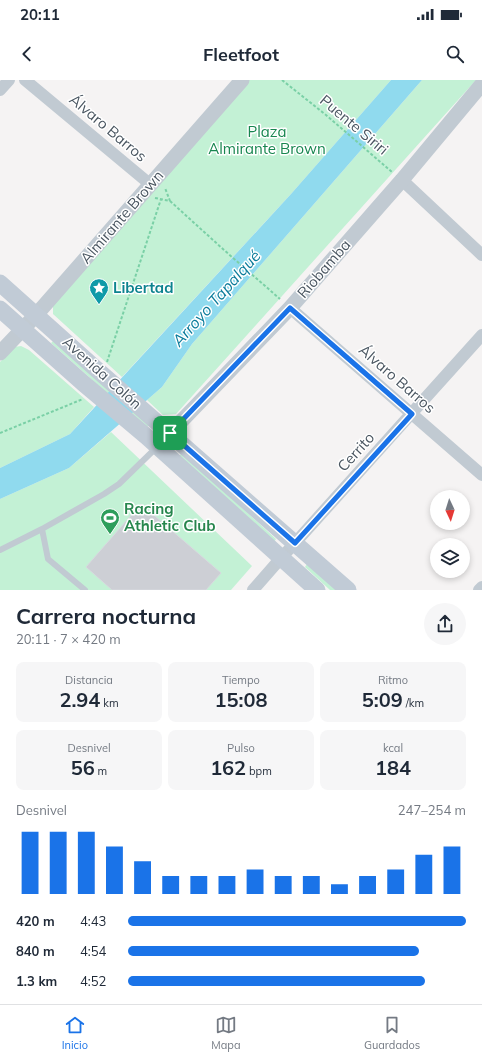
<!DOCTYPE html>
<html lang="es">
<meta charset="utf-8">
<style>
:root{--surface:#fff;--page:#f6f6f7;--text:#1f2937;--muted:#747a83;--line:#e0e1e3;--accent:#1a73e8}
body{margin:0;font-family:Mulish,sans-serif;background:var(--page);color:var(--text);height:100vh;display:flex;flex-direction:column;font-size:15px;white-space:nowrap}
*{box-sizing:border-box;margin:0}
p{font-size:13px;color:var(--muted)}
.icon{flex:none;width:22px;height:22px;fill:none;stroke:currentColor;stroke-width:2;stroke-linecap:round;stroke-linejoin:round}
.map{position:relative;height:510px;overflow:hidden}
.panel{display:flex;flex-direction:column;background:var(--surface);flex:1}
.panel>*{flex:none}
.needle{width:26px;rotate:176deg}
.tools{position:absolute;left:430px;top:410px;display:grid;gap:8px}
.tools a{display:grid;place-items:center;width:40px;height:40px;border-radius:50%;background:var(--surface);box-shadow:0 2px 6px #0003;font-size:20px}
.pin{position:absolute;display:grid;place-items:center;width:34px;height:34px;color:#fff;margin:-17px;border-radius:8px;box-shadow:0 2px 6px #0006}
.round{display:grid;place-items:center;flex:none;width:42px;height:42px;border-radius:21px;background:var(--page)}
.headline{display:flex;align-items:center;justify-content:space-between;height:68px;padding:0 16px}
h1{font-size:22px;font-weight:700;line-height:30px}
.figures{display:grid;grid-template-columns:repeat(3,1fr);gap:6px;height:68px;padding:4px 16px}
.figures div{display:grid;align-content:center;border-radius:8px;background:var(--page);text-align:center}
.figures b{font-size:20px;font-weight:700}
.figures small{font-size:11px;font-weight:400}
.figures p{font-size:11px}
.chart{height:112px;padding:8px 16px}
.chart p{display:flex;justify-content:space-between}
.chart svg{width:100%;height:72px;margin-top:4px;stroke:var(--accent);stroke-width:6}
ul{padding:0 16px;list-style:none;font-size:13px}
li{display:grid;grid-template-columns:64px 48px 1fr;align-items:center;height:30px}
li i{height:10px;border-radius:5px;background:var(--accent)}
.status{display:flex;justify-content:space-between;align-items:center;height:28px;padding:0 20px;background:var(--surface);direction:ltr}
.status svg{height:11px;fill:currentColor}
header{display:flex;justify-content:space-between;align-items:center;height:52px;padding:0 16px;background:var(--surface);font-size:18px;font-weight:700}
.dock{display:flex;justify-content:space-around;align-items:center;height:56px;border-top:1px solid var(--line);background:var(--surface);font-size:11px;color:var(--muted)}
.dock a{display:grid;justify-items:center;gap:2px}
.dock .active{color:var(--accent)}
.map>svg:first-child{display:block}
.green{fill:#c3f1d5}
.water{fill:#90daee}
.building{fill:#cdcfd5;stroke:#d7d9de}
.lines{fill:none;stroke-linecap:round;stroke-linejoin:round}
.path{stroke:#7ad0a6;stroke-width:2;stroke-dasharray:3 2;stroke-linecap:butt}
.service{stroke:#c1cad2;stroke-width:6}
.minor{stroke:#c1cad2;stroke-width:12}
.tertiary{stroke:#c1cad2;stroke-width:15}
.secondary{stroke:#c1cbd6;stroke-width:17}
.route-casing{stroke:#fff;stroke-width:8}
.route{stroke:#1a73e8;stroke-width:5}
.labels{text-anchor:middle;stroke-width:3;stroke-linejoin:round;paint-order:stroke}
.street-label{font-size:15px;fill:#4a5661;stroke:#fff}
.park-label{font-size:15px;fill:#17864f;stroke:#fff}
.culture-label{font-size:15px;font-weight:bold;fill:#0d838f;stroke:#fff;text-anchor:start}
.leisure-label{font-size:15px;font-weight:bold;fill:#27864d;stroke:#fff;text-anchor:start}
.water-label{font-size:16px;font-style:italic;fill:#0c7c9b;stroke:#fff}
</style>
<div class="status"><b>20:11</b><svg viewBox="0 0 49 12"><path d="M0 12V9h3v3zM5 12V6h3v6zM10 12V3h3v9zM15 12V0h3v12zM26 1h20v11H26zM47 4h2v5h-2z"/></svg></div>
<header><svg class="icon" aria-label="back" viewBox="0 0 24 24"><path d="M15 5l-7 7 7 7"/></svg>Fleetfoot<svg class="icon" aria-label="search" viewBox="0 0 24 24"><circle cx="10" cy="10" r="6"/><path d="M15 15l6 6"/></svg></header>
<div class="map">
<svg width="482" height="510" viewBox="0 0 482 510">
<rect width="100%" height="100%" fill="#f5f3f3"/>
<path class="green" d="M249,0h142l-100,114 -169,183 -69,-63v-11z
M422,0h54l-300,334 -13,1 -16,-15 15,-13 30,-43z
M54,260l95,85 -3,3 -95,-85z
M21,266l8,4 65,57 -24,27 -70,34v-106l14,-15z
M111,352l141,134 -21,24h-231v-91l69,-31z
M182,373l94,86 -2,3 -95,-86z
M307,484l29,26h-6l-25,-23z"/>
<path class="water" d="M391,0h31l-230,264 -30,43 -93,81 -69,31v-31l70,-34 221,-240z"/>
<path class="building" d="M141,424l80,69 -15,17h-94l-26,-23z"/>
<g class="lines">
<path class="path" d="M282,0l44,35 66,57
M155,118l15,3 -5,-13
M170,121l54,49 56,49
M107,282l54,-163
M0,353l83,-34"/>
<path class="service" d="M42,449l6,30 37,31
M0,470l42,-21 62,-35 15,-10 38,-37"/>
<path class="minor" d="M25,0l126,105
M0,10l9,-10
M402,100l80,75
M290,228l192,167
M253,510l28,-32 14,-15 187,-208
M479,510l3,-3"/>
<path class="tertiary" d="M0,273l36,-38 206,-235
M157,367l13,-14 120,-125 112,-128 80,-96"/>
<path class="secondary" d="M0,203l95,85 253,222
M0,229l83,74 63,53 171,154"/>
</g>
<g class="lines">
<defs>
<path id="route" d="M290,228l122,106 -117,129 -125,-110z"/>
</defs>
<use href="#route" class="route-casing"/>
<use href="#route" class="route"/>
</g>
<defs>
<symbol id="sight-pin" viewBox="-11 -11 22 30"><path d="M0 17L-7.5 6A9.5 9.5 0 1 1 7.5 6Z" fill="#0f9aa8" stroke="#fff"/><path d="M0-6L1.8-2.2L6-1.7L2.9 1.2L3.7 5.4L0 3.3L-3.7 5.4L-2.9 1.2L-6-1.7L-1.8-2.2Z" fill="#fff"/></symbol>
<symbol id="stadium-pin" viewBox="-11 -11 22 30"><path d="M0 17L-7.5 6A9.5 9.5 0 1 1 7.5 6Z" fill="#2e9e5b" stroke="#fff"/><path d="M0-5a6.5 5 0 1 0 0 10a6.5 5 0 1 0 0-10ZM-3.5-1.8h7v3.6h-7Z" fill="#fff"/></symbol>
</defs>
<g fill-rule="evenodd">
<use href="#sight-pin" x="88" y="197" width="22" height="30"/>
<use href="#stadium-pin" x="99" y="427" width="22" height="30"/>
</g>
<g class="labels">
<g class="street-label">
<text transform="translate(354 45) rotate(40)" y="5">Puente Siriri</text>
<text transform="translate(108 48) rotate(40)" y="5">Álvaro Barros</text>
<text transform="translate(122 137) rotate(-49)" y="5">Almirante Brown</text>
<text transform="translate(324 189) rotate(-49)" y="5">Riobamba</text>
<text transform="translate(102 293) rotate(42)" y="5">Avenida Colón</text>
<text transform="translate(397 299) rotate(41)" y="5">Álvaro Barros</text>
<text transform="translate(356 372) rotate(-48)" y="5">Cerrito</text>
</g>
<g class="park-label">
<text x="267" y="57">Plaza<tspan x="267" dy="17">Almirante Brown</tspan></text>
</g>
<g class="culture-label">
<text x="113" y="213">Libertad</text>
</g>
<g class="leisure-label">
<text x="124" y="434">Racing<tspan x="124" dy="17">Athletic Club</tspan></text>
</g>
<g class="water-label">
<text transform="translate(216 218) rotate(-48)" y="6">Arroyo Tapalqué</text>
</g>
</g>
</svg>
<div class="tools">
<a><svg class="needle" viewBox="-14 -14 28 28"><path d="M0-13l5 13h-10z" fill="#e53935"/><path d="M0 13l5-13h-10z" fill="#747a83"/></svg></a>
<a><svg class="icon" aria-label="layers" viewBox="0 0 24 24"><path d="M12 4l9 5-9 5-9-5zM3 14l9 5 9-5"/></svg></a>
</div>
<div class="pin" style="left:170px;top:353px;background:#1e9e55"><svg class="icon" aria-label="arrive" viewBox="0 0 24 24"><path d="M6 21V4h12l-3 4 3 4H6"/></svg></div>
</div>
<section class="panel">
<div class="headline"><div><h1>Carrera nocturna</h1><p>20:11 · 7 × 420 m</p></div><a class="round"><svg class="icon" aria-label="share" viewBox="0 0 24 24"><path d="M12 15V3M7 8l5-5 5 5M5 13v7h14v-7"/></svg></a></div>
<div class="figures">
<div><p>Distancia</p><b>2.94<small> km</small></b></div>
<div><p>Tiempo</p><b>15:08</b></div>
<div><p>Ritmo</p><b>5:09<small> /km</small></b></div>
</div>
<div class="figures">
<div><p>Desnivel</p><b>56<small> m</small></b></div>
<div><p>Pulso</p><b>162<small> bpm</small></b></div>
<div><p>kcal</p><b>184</b></div>
</div>
<div class="chart"><p><span>Desnivel</span>247–254 m</p>
<svg viewBox="0 0 160 44" preserveAspectRatio="none"><path d="M5 44V6M15 44V6M25 44V6M35 44V15M45 44V24M55 44V33M65 44V33M75 44V33M85 44V29M95 44V33M105 44V33M115 44V38M125 44V33M135 44V29M145 44V20M155 44V15"/></svg>
</div>
<ul>
<li><b>420 m</b>4:43<i style="width:100%"></i></li>
<li><b>840 m</b>4:54<i style="width:86%"></i></li>
<li><b>1.3 km</b>4:52<i style="width:88%"></i></li>
</ul>
</section>
<nav class="dock">
<a class="active"><svg class="icon" aria-label="home" viewBox="0 0 24 24"><path d="M3 11l9-7 9 7M6 9v11h12V9"/></svg>Inicio</a>
<a><svg class="icon" aria-label="map" viewBox="0 0 24 24"><path d="M3 6l6-2 6 2 6-2v14l-6 2-6-2-6 2zM9 4v14M15 6v14"/></svg>Mapa</a>
<a><svg class="icon" aria-label="saved" viewBox="0 0 24 24"><path d="M7 4h10v16l-5-4-5 4z"/></svg>Guardados</a>
</nav>
